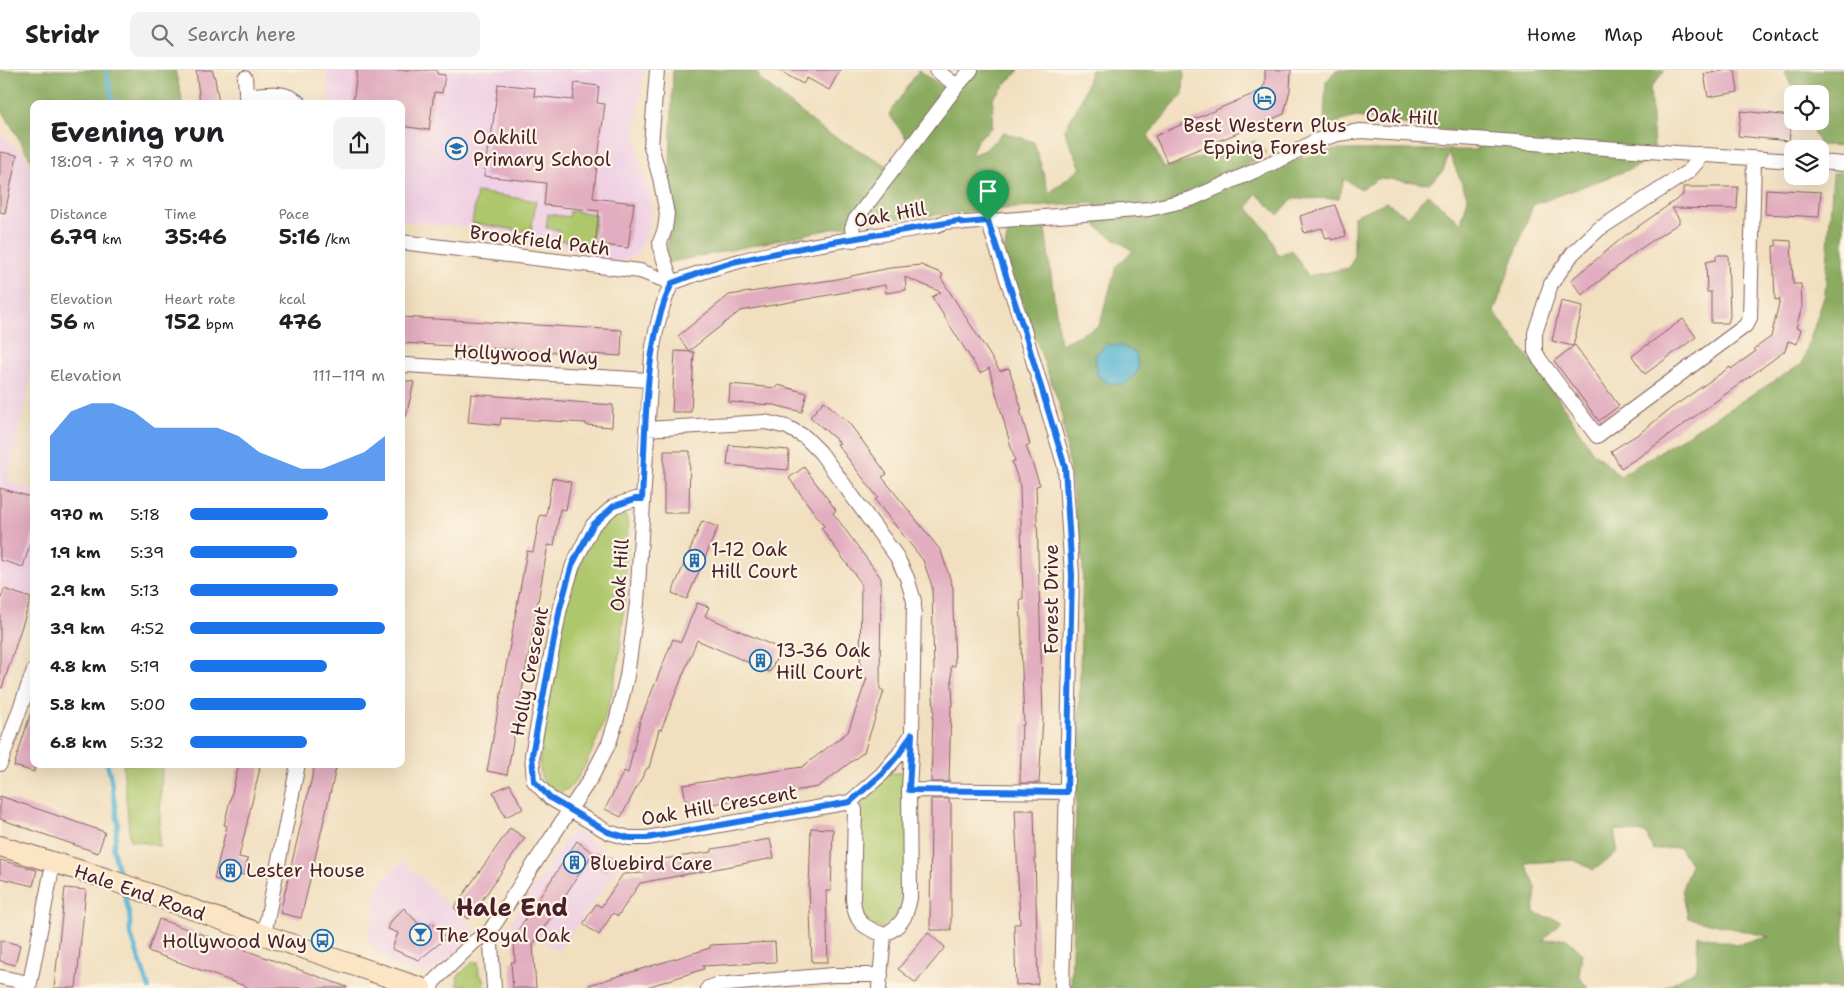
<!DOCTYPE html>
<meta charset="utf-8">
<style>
:root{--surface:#fff;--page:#f2f2f2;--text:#202124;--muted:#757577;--line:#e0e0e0;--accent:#1a73e8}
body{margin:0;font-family:"Shantell Sans",sans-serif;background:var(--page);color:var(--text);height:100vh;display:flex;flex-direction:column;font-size:19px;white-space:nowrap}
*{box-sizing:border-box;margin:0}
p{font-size:16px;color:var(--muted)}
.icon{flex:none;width:28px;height:28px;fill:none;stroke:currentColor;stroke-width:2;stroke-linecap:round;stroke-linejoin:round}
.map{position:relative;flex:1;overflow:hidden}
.sheet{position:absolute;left:30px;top:30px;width:375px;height:668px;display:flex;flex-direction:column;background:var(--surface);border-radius:10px;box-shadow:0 5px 20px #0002}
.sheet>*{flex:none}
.fabs{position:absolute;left:1784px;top:15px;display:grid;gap:10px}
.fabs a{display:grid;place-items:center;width:45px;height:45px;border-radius:10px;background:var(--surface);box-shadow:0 5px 20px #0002;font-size:25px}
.pin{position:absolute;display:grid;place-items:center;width:42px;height:42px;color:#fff;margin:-51px -21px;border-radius:50% 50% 50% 0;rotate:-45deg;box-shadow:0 0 5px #0007}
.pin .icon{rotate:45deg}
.round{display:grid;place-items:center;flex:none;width:52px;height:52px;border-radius:10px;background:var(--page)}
.headline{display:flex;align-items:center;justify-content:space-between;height:85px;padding:0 20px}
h1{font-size:28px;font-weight:700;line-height:38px}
.metrics{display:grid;grid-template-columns:repeat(3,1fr);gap:8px;height:85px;padding:5px 20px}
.metrics div{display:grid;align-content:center}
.metrics b{font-size:21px;font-weight:700}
.metrics small{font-size:14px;font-weight:400}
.metrics p{font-size:14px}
.chart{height:140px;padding:10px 20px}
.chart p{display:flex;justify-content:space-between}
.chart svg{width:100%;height:90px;margin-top:5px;fill:var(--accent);opacity:.7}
ul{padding:0 20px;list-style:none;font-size:16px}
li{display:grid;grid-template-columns:80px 60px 1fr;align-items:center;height:38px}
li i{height:12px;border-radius:6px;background:var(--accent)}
header{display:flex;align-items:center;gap:30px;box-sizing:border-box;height:70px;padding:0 25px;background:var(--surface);border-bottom:1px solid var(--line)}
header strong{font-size:24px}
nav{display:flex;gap:28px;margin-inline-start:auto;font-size:18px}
.search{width:350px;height:45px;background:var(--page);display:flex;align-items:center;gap:12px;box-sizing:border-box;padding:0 18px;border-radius:10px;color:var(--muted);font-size:19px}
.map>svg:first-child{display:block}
.built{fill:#f0d0e4}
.green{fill:#afc76c;stroke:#7c734c}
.forest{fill:#8bac60;stroke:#6a6646;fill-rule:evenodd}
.water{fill:#52b3d0;stroke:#4e697e}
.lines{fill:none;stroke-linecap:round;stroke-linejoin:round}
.stream{stroke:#52b3d0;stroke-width:4.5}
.building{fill:#e2adc0}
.street-casing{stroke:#84625f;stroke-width:16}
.secondary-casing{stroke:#84625f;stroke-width:22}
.street{stroke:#fff;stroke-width:14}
.secondary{stroke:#fce5c4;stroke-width:20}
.route-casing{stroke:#fff;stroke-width:10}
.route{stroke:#1a73e8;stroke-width:6}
.labels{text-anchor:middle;stroke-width:4.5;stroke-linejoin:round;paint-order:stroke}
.street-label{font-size:19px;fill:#4a1f2b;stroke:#fcf5e5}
.poi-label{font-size:19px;fill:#4a1f2b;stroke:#fcf5e5;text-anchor:start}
.district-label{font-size:24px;font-weight:bold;fill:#4a1f2b;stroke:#fcf5e5}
</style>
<header>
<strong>Stridr</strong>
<div class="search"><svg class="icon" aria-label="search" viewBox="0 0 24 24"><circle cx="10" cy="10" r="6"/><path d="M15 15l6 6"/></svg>Search here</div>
<nav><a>Home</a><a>Map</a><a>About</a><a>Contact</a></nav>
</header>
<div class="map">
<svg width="1844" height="918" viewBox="0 0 1844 918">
<rect width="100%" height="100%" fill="#fcf5e5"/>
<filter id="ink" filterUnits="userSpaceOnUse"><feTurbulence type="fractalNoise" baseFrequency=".02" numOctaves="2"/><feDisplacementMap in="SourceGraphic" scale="10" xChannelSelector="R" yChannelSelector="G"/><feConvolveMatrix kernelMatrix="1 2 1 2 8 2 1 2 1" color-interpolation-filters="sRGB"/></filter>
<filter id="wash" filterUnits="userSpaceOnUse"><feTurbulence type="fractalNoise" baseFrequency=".0096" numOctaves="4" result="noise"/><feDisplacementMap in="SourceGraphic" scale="20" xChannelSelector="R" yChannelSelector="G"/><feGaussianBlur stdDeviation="1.12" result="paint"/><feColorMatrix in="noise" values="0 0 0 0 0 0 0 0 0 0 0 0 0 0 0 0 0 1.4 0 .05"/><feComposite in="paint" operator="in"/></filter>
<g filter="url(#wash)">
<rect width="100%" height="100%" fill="#f1dfbf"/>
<path class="built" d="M327,0h317l-8,65 5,35 10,22 1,19 -6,26 -10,17 -18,8 -21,-5 -49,-16 -28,-4v-4l-119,-12v-117h-73z
M0,62l34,33v201l-27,115 27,10v108l-34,-12z
M573,759l34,23 13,3 -5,17 -57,79 -38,-24 -11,-2z
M403,791l75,72 -50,41 -33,-8 -28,-23 13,-61z"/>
<path class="green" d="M477,122l59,9 -5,31 -59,-9z
M570,141l26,3 -4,30 -35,-4 2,-10 -13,-2 2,-14 21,3z
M619,442l7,4 2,10c-3,60 -3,120 -19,178 -5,18 -27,81 -45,87 -5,2 -10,0 -14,-3 -13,-9 -10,-24 -10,-38l26,-155 28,-64 15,-15z
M123,694h39l-3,82 -29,-6z
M910,702v126l-16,32 -32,-5 -12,-123 32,-28z
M473,892h5l1,13 4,3 1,10h-19l1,-3 -4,-1 -2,3 -3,-2 1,-9z"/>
<path class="forest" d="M0,0h175l6,24 1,10h-148v61l-30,-52 -4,-3z
M673,0h83l5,10 63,51 64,35 28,-14 -27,-38 30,-44 29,21 19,-21h52l-26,28 -1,29 -15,13 -6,15 14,-5 18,-18 31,10 15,51 32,-25 -17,-37 18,-32 9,-29h93l-1,24 -35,41 16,33 91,-27 11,12 -23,15 7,13 37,-19 44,-12h146v-15l-121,-18 -24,7 -8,-3 2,-39 10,-12h329l-15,19 5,71 -122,45 -39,107 59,78 39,61 28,25 182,-112 23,-70 8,-121 11,-1v816h-180l33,-19 1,-34 38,9 34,-7 -82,-19 -6,-29 9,-24 -12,-18 -26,3 -7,-17 -32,-3 4,22 -24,18 -20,-10 -49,3 11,25 -2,25 27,8 -18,20 23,-3 16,15 -3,24 9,11h-517l12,-423 -22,-156 -57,-157 5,-26 36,2 15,116 39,-18 18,-61 16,-14 -36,-24 -2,-24 -109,7 -116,11 -203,42zM1449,83l19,45 -7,25 -34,-29 -19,23 -22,-15 -32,14v41l-5,11 -41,8 -16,-26 -14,5 -10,-23 -20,-24 8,-15 22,22 14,-16 47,-1 5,-19 17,10 19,-11 49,6 14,-13z
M1784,0h60v76l-24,-1 -12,-24h12v-27h-25z"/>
<path class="water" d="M1107,274l14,2 15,7 3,17 -14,15 -17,-2 -11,-8 -2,-20z"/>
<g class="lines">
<path class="stream" d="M106,0l7,34
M107,694l3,10 8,49 -5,26 7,28
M123,820l7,27v15l19,56"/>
</g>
<g id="blocks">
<path class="building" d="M196,0h16l3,8 4,26h-19z
M357,0h80v4l8,1 -3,18 -8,-1 -5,38 -28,-4v-22h-48z
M778,0h62l-11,20 -22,-12 -4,6z
M1265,0h26l-1,20 -6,24 -117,48 -12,-26 105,-45 5,-7z
M1729,0h6l3,22 -30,5 -4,-23z
M575,13l24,3 -2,17 8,1 -12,94 41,5 -6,45 -33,-4 4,-33 -55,-6 2,-22 -62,-7 5,-38 2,1 7,-55 37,4 -1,8 39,4z
M1741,41l51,5 -3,25 -51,-5z
M0,82l17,3 -12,58 -5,-1z
M1683,117h55l-1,22 -65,-1 7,11v4l-42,28 -55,44 -11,-15 55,-45 57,-40z
M1766,119l55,3 -2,25 -54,-3z
M1335,135l11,31 -14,4 -1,-2 -5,1 -4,-11 -18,5 -4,-17z
M1776,170l15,1 2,43h8l1,23 -6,21 5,1 -4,15 -9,-3 -3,10 -146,106 -18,11 -10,-17 29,-18 30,-24 60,-42 1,2 25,-18 -2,-2 17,-12 9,-38 -5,1 -2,-54h3z
M1716,185h12l2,61 -2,7h-17v-31h-4l-1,-30 10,-2z
M921,195l22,9 -2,4 59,93 9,-3 13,42h-2l10,35 -4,1 14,39 -4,1 7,232 -4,65h-19l2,-58h2l-3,-81h1l-2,-45h3l-3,-114 -8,-23 3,-1 -26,-93 -9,5 -48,-76 9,-5 -36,-15 1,13 -20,3 -1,-8 -145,26 -51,40 -11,-15 51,-41 103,-15 58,-12z
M1561,231l22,5 -10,40 -21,-5z
M401,247l221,13 -1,26 -220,-13z
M1683,249l13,18 -51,37 -13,-18z
M1575,275l44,61 -20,15 -45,-60z
M675,281l19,1 -3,60h-19z
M401,310l13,2 -8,35h-5z
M730,314l47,4 1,-3 29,8 -5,19 -28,-7 -45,-3z
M471,324l142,11 -1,22 -26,-2v-2l-85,-5 -1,7 -32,-3z
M824,331l25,22 38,51 -5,3 59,74 12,37v21l2,57h-4l2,39h-2l-2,77h-18l2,-67h1l-2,-40 2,-1 -2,-88 -9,-26 -48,-60 3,-2 -41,-54 3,-1 -30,-26z
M729,375l60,5 -1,20 -61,-5z
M664,381h26l-1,62h-25z
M804,397l32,43 -3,3 48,65 -1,111 4,2 -20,61 -46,35 -131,21 -4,-23 119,-18 46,-35 19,-54h-7l1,-95 -40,-55 3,-2 -35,-48z
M552,408l19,4 -5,28 -6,-1 -6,37 -6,-1 -41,230 -20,-4 40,-220 6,1 7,-37 6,1z
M0,418l34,10v33l-11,36 -23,-7z
M702,451l16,6 -31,72 -15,-6z
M4,519l27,9 -29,90h-2v-87z
M697,533l12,4 -4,9 76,33 -11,23 -73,-32 -36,90 -2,-1 -10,39h-2l-26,49 -16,-8 19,-38 4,2 12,-52 33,-82 8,3z
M31,642h3v60l-20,-6z
M239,694h20l-1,4h2l-21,89 9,2 -4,16 -9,-2 -3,11 -18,-5 13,-53 -3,-1z
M315,694h22l-36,154 -21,-5z
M510,714l13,25 -18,8 -12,-25z
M0,726l105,36 -7,21 -98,-34z
M931,729h18v4h2v127h-21z
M1015,740h19l4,174 -22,1 -2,-61h6z
M510,758l15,10 -56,81 -15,-11z
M811,758l22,1 -2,62h-5l2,71h-16l-3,-75z
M770,769l4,19 -134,25 -22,33 -5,-3 -14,22 -16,-11 13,-20 5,3 22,-33 21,-1 -2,-11 70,-10v-3z
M577,771l16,12 -56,85 -4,7 3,43h-23l-2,-26h4l-1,-26z
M598,782l15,8 -7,12 -15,-9z
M0,790l37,10 -4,16 -33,-8z
M65,818l21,2 -10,98h-22z
M404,838l20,22 8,-7 14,15 -27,22 -27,-11 6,-16 -10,-4 3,-8z
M159,849l188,68v1h-97l-102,-37z
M928,863l17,14 -29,36 -18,-14z
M0,870l20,5 -5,20 -15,-4z
M775,872l1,20 -73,4 1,3 -60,19h-55v-3l121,-37v-3z"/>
</g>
</g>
<g filter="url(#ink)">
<use href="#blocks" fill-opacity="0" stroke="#84625f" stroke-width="1"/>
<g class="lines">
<defs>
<path id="street" d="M657,0l-6,76 9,32 7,36 -2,15 -5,13 1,9 11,32
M936,0l21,16
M245,8l2,26
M246,26c20,-2 39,-7 54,8
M1698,84l-1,8 -8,9 -90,58 -26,24 -22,31 -16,49v18l5,9 57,76 148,-110 5,-8 4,-160
M1820,92l24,2
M988,151l36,109 41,137 7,108 -10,413
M854,170l-2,-12 3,-8 102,-134 14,-16
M401,172l239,29 32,12
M401,297l5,-2 243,15
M646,359l119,-7 22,5 18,10 15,15 77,105 10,21 7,23 -2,132 -3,57 1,108c-4,20 -8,27 -26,37 -21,-8 -29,-12 -31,-36l2,-89 -5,-8
M642,429h-7l-21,7 -21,19 -20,40 -13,43 -28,147 2,26 16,17 58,34 21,6h18l203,-36 32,-28 17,-20 13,-20
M0,694l34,-94
M909,720l158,2
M490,861l4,57
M264,865l34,-171
M0,907l29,6
M29,918l24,-125
M431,918l2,-6 41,-40 16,-11 102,-155 17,-33 8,-25 10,-42 10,-73 15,-250c4,-25 9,-48 20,-70 84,-34 177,-42 265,-58 10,-5 19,-4 29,-2l183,-14 42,-10 95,-42 29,-16 23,-7 23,-3 431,30
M708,918l9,-3 116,-10h48
M879,918l5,-53"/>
<path id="secondary" d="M0,776l108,33 156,56 157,53"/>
</defs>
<use href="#street" class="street-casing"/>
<use href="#secondary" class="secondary-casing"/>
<use href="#street" class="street"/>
<use href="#secondary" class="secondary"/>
</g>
</g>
<g class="lines" filter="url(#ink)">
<defs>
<path id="route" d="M958,151l6,2 24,-2 36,109 41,137 7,108 -5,217 -158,-2 3,-56 -13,20 -17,20 -32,28 -203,36h-18l-21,-6 -58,-34 -16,-17 -2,-26 28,-147 12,-43 21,-40 21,-19 21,-7h7c4,-68 1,-154 30,-216l40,-15 21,-6 88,-18z"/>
</defs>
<use href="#route" class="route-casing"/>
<use href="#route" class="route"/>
</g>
<defs>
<symbol id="hotel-ring" viewBox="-11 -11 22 22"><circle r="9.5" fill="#fcf5e5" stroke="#1f6fb2" stroke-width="1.5"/><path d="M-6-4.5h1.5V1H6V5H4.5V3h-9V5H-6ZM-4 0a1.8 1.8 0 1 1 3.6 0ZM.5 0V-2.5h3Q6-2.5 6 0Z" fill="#1f6fb2"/></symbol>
<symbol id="school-ring" viewBox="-11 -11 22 22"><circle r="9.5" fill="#fcf5e5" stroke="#1f6fb2" stroke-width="1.5"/><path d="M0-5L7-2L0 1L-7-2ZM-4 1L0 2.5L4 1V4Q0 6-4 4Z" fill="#1f6fb2"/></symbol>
<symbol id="building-ring" viewBox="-11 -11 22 22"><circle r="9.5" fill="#fcf5e5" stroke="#1f6fb2" stroke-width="1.5"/><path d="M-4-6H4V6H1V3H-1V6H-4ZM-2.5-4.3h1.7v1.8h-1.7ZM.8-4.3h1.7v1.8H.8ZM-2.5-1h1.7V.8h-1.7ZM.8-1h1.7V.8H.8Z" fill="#1f6fb2"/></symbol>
<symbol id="bar-ring" viewBox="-11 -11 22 22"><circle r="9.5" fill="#fcf5e5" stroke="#1f6fb2" stroke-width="1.5"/><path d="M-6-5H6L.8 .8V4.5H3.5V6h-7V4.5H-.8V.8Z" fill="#1f6fb2"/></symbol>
<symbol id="bus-ring" viewBox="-11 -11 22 22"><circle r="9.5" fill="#fcf5e5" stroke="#1f6fb2" stroke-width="1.5"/><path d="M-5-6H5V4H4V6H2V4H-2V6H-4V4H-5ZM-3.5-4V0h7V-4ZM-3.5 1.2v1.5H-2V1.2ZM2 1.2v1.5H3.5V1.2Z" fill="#1f6fb2"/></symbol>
</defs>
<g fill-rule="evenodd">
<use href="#hotel-ring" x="1252" y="16" width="25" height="25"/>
<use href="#school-ring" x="444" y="66" width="25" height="25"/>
<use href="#building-ring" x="682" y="478" width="25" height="25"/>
<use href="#building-ring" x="748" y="578" width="25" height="25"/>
<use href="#building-ring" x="562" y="780" width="25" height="25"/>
<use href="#building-ring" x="218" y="788" width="25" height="25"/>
<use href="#bar-ring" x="408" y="852" width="25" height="25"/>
<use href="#bus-ring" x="310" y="858" width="25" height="25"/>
</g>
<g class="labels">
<g class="street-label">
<text transform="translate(1402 46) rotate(3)" y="7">Oak Hill</text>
<text transform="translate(890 144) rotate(-10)" y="7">Oak Hill</text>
<text transform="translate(540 170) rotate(7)" y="7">Brookfield Path</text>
<text transform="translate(526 284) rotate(3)" y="7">Hollywood Way</text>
<text transform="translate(619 505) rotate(-86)" y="7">Oak Hill</text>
<text transform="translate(1051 529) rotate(-90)" y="7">Forest Drive</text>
<text transform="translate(529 601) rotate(-79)" y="7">Holly Crescent</text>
<text transform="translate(719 735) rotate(-10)" y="7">Oak Hill Crescent</text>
<text transform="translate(140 822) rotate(19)" y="7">Hale End Road</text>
</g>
<g class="poi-label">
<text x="1265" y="62" text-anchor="middle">Best Western Plus<tspan x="1265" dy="22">Epping Forest</tspan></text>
<text x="473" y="74">Oakhill<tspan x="473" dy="22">Primary School</tspan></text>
<text x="711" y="486">1-12 Oak<tspan x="711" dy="22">Hill Court</tspan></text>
<text x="776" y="587">13-36 Oak<tspan x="776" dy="22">Hill Court</tspan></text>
<text x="590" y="800">Bluebird Care</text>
<text x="246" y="807">Lester House</text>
<text x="436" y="872">The Royal Oak</text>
<text x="307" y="878" text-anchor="end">Hollywood Way</text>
</g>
<g class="district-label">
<text x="512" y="846">Hale End</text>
</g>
</g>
</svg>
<div class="fabs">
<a><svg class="icon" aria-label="locate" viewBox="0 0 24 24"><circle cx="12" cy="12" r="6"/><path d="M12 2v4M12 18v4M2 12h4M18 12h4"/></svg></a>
<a><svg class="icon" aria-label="layers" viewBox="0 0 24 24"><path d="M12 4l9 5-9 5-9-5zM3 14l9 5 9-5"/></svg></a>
</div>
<div class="pin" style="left:988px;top:151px;background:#1e9e55"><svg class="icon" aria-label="arrive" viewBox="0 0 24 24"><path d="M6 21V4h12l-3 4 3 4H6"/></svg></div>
<section class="sheet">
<div class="headline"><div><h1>Evening run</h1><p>18:09 · 7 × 970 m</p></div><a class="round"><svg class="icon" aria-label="share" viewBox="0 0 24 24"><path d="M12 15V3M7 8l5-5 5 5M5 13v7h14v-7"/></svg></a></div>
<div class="metrics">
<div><p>Distance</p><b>6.79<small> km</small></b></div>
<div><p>Time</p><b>35:46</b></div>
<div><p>Pace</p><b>5:16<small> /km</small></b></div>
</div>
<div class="metrics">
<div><p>Elevation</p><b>56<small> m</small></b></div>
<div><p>Heart rate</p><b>152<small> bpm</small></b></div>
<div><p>kcal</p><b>476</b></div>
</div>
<div class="chart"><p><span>Elevation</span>111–119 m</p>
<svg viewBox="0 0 160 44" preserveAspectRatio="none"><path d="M0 44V22L10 10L20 6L30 6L40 10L50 18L60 18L70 18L80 18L90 22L100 30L110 34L120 38L130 38L140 34L150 30L160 22V44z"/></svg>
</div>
<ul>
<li><b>970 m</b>5:18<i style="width:71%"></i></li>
<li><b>1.9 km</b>5:39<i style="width:55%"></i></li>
<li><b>2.9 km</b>5:13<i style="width:76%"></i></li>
<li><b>3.9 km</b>4:52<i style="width:100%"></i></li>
<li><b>4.8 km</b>5:19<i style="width:70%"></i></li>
<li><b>5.8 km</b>5:00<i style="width:90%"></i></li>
<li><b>6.8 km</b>5:32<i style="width:60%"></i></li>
</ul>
</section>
</div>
